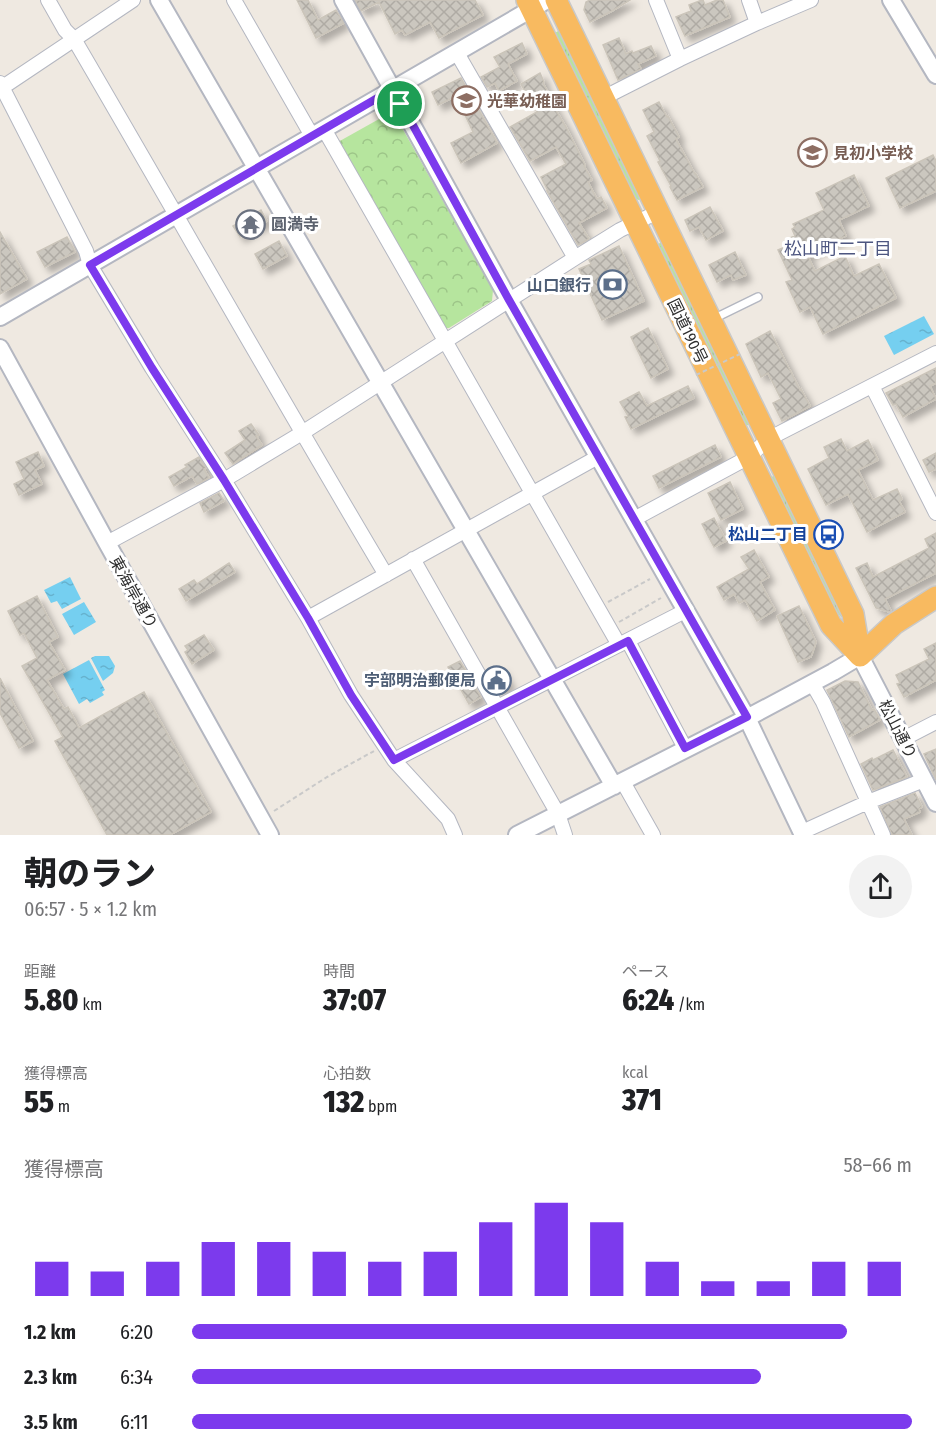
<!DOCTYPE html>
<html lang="ja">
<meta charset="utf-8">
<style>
:root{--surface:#fff;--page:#f2f2f2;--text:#202124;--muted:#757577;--accent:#7c3aed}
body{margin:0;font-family:"Fira Sans Condensed","Noto Sans JP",sans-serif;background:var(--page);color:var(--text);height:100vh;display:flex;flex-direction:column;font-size:22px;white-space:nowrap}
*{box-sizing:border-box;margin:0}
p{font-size:20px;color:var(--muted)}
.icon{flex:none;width:33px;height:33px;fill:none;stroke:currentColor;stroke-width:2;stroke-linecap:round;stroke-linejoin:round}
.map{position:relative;height:835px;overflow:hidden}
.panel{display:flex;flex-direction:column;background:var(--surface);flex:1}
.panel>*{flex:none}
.pin{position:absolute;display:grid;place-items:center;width:51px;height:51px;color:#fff;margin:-26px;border:3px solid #fff;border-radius:50%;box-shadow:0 2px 6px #0007}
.round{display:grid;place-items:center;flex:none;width:63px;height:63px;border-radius:32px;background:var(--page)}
.headline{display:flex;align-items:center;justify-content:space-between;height:102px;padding:0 24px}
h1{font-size:33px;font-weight:800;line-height:45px}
.metrics{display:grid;grid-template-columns:repeat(3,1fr);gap:9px;height:102px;padding:6px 24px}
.metrics div{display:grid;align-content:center}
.metrics b{font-size:30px;font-weight:800}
.metrics small{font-size:16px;font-weight:400}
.metrics p{font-size:16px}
.chart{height:168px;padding:12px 24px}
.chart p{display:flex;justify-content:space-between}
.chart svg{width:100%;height:108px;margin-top:6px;stroke:var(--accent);stroke-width:6}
ul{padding:0 24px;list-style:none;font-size:20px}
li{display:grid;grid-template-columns:96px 72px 1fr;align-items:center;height:45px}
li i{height:15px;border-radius:8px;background:var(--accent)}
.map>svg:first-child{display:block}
.grass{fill:url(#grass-tufts)}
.park{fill:url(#park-crowns)}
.water{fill:url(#water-ripples)}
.building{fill:url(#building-cross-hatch);stroke:#cbc5ba;stroke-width:1.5;filter:url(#shadow)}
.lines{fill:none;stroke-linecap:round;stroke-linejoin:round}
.service-casing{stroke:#b4b7c1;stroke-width:10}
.minor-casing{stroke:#b4b7c1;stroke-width:16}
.tertiary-casing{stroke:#b4b7c1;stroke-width:20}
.trunk-casing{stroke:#c9c9c9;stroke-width:24}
.path{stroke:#c9c9c9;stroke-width:2;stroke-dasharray:4.5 3;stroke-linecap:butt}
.service{stroke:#fff;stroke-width:7}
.minor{stroke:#fff;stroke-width:14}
.tertiary{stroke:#fff;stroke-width:16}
.trunk{stroke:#f8ba60;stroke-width:21}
.path-bridge{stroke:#c9c9c9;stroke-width:2;stroke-dasharray:4.5 3;stroke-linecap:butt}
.route-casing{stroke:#fff;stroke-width:12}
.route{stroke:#7c3aed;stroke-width:8}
.labels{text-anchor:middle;stroke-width:6;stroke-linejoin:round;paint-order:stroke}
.education-label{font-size:16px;font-weight:bold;fill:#785e54;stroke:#fff;text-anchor:start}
.worship-label{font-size:16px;font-weight:bold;fill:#5b616d;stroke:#fff;text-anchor:start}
.service-label{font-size:16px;font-weight:bold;fill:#4e5e75;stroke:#fff;text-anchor:end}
.street-label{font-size:16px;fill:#2e2e2e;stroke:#fff}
.transit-label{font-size:16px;font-weight:bold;fill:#164399;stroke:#fff;text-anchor:end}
.neighbourhood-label{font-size:18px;fill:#4d5680;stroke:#fff}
</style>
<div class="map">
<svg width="936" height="835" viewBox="0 0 936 835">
<defs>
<pattern id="grass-tufts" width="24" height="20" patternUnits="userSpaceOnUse" patternTransform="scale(1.5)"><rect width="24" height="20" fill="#b6e59e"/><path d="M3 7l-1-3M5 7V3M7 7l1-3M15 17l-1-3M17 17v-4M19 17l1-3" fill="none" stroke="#9dc588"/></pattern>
<pattern id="park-crowns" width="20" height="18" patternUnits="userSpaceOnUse" patternTransform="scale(1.5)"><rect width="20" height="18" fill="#b6e59e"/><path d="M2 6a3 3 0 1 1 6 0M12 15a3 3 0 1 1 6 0" fill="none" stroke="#9dc588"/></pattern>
<pattern id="water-ripples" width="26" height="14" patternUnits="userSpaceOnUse" patternTransform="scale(1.5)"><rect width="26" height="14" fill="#75cff0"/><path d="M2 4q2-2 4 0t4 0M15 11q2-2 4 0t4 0" fill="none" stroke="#66b2ce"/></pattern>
<pattern id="building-cross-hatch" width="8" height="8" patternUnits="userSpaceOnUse" patternTransform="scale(1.5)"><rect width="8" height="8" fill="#cbc7bf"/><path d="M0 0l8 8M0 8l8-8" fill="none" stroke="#afaba4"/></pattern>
<filter id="shadow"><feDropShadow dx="5.5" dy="5.5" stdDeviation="3" flood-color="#0004"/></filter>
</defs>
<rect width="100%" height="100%" fill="#efe9e1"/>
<path class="grass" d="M560,30l81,168 -2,2 -5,-2 -81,-164z
M662,242l88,182 -7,3 -87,-182z
M775,475l69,140 -3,2 -8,-10 -63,-129z"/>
<path class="park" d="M388,114l8,3 97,173 -1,11 -43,27h-6l-105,-186z"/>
<path class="water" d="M924,316l10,18 -40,21 -10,-19z
M70,577l11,22 -19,10 -5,-8 -6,2 -7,-13z
M84,602l12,20 -22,13 -12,-21z
M95,656h14l6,10 -2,7 -10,8 -12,-23z
M89,660l16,30 -3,2 2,3 -14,8 -3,-4 -8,5 -16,-30z"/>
<path class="building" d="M297,0h11l10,20 18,-10 8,13 -28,15z
M355,0h120l8,15 -44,23 -9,-16 -25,13 -3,-5 -7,4 -16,-32 -18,9z
M590,0h40l-18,11 -22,11 -6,-12 2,-8z
M702,0h1l2,5 12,-5h6l7,17 -45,19 -9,-19 15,-6 -2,-6z
M619,38l7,16 6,-3 1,2 18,-7 5,10 -18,8 3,5 -23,11 -15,-35z
M522,43l5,11 -19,10 9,17 -18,10 -4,-8 -8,4 -6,-10 19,-10 -6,-10z
M540,73l4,9 -1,1 10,18 -2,1 15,25 19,38 -1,1 8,14 -4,2 9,17 4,-2 6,11 -28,15 10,16 -11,6 -31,-54h1l-7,-14 25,-13 -10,-17 -26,14 -20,-34 27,-15 -16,-28z
M461,78l36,65 -36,20 -10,-20 22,-11 -17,-36 -18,9 -6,-13z
M659,102l8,15 1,-1 11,21 -3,2 19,35h1l7,13 -26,13 -7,-13 1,-1 -13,-24 2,-1 -13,-25 7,-4 -11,-22z
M933,155l3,6v30l-36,17 -14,-30z
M854,175l15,31 -30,14 7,16 -39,18 8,17 30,-15 9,20 25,-12 17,34 -73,36 -13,-27 -10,5 -14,-30 6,-2 -14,-30 12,-5 -3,-6 8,-3 -3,-7 3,-2 -2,-3 31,-14 -8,-17z
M710,207l13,24 -17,9 -7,-13 -9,4 -5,-11z
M261,210l6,11 -27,16 -7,-11z
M0,232l27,47 -27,15z
M67,237l8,15 -30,15 -8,-15z
M279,241l8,15 -24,13 -8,-15z
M619,246l25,55 -42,19 -23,-51 12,-5 -2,-4z
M735,252l11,23 -13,5 -2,-5 -14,7 -8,-17z
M648,328l20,41 -17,9 -20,-41z
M770,331l30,59 1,-1 9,17 -28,15 -9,-18 8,-4 -13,-26 -7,4 -15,-33z
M936,368v15l-6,3 6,13 -33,18 -7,-13 -3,1 -7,-12z
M688,386l6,12 -63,31 -6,-12 3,-1 -8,-14 19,-10 8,14z
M251,424l8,11 -3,1 6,9 -29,19 -8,-11 20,-13 -6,-9z
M841,439l6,12 21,-11 10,20 -20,10 15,30 24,-11 5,10 -3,2 6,11 -38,20 -19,-38 -22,11 -18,-36 21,-11 -5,-11z
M715,445l6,12 -62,31 -6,-12z
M38,452l6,14 -9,4 7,14 -23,11 -5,-11 10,-5 -8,-17z
M936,453v16l-7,3 -6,-12z
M199,457l7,11 -2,1 5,9 -12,6 -5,-8 -18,10 -5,-9 18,-10 -2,-2z
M730,482l13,27 -22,11 -13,-27z
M219,493l5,8 -20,11 -4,-9z
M714,518l12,23 -12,6 -12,-23z
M936,533v40l-51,26 6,12 -2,1 -13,-4 -20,-40 11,-5 6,14 56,-29 -4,-9z
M754,550l15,27 -9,5 15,28 -18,11 -12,-21 -6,3 -5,-9 -10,6 -7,-13 32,-18 -8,-12z
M229,563l6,9 -49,29 -7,-12 15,-9 3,4z
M37,596l21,41 -9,5 16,28 -18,10 17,29 4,-2 11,21 65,-36 67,120 -41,23h-63l-52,-94 8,-4 -41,-71 15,-8 -13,-25 -4,2 -12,-24z
M799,606l17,36 -5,15 -13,5 -21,-46z
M204,635l10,15 -22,14 -7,-12 3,-2 -3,-4z
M936,643v37l-32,17 -7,-13 3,-1 -4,-8 33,-16 -5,-10z
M460,661l21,36 -12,7 -21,-37z
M501,667l9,18 -12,6 -9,-17z
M0,678l33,63 -14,7 -19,-35z
M845,681l13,1 14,28 2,-1 6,11 -31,17 -22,-47z
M936,749v31l-12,-26z
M893,750l14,27 -34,13 -12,-26 11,-6 1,2z
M915,793l7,14 -3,2 1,3 -16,7 8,16h-20l-12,-28z"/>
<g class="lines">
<defs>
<path id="service" d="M713,319l45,-22"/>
<path id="minor" d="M48,0l17,30 9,9c104,178 206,358 312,536
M234,0l78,136
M656,0l24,59
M749,0l8,23
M457,53l118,205
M0,83l86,168 4,14 62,103 72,112 84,138 43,77 43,65 54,59 7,16
M0,89l133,-89
M603,98l77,-39 77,-36 54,-23
M324,129l295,516
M872,386l64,127
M634,519l115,-62 19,-18 168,-86
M107,543l117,-63 78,-47 273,-175 45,-28 38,-18
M413,559l145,255 7,21
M308,618l290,-161
M628,641l57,107
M812,683l11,19 60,133
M903,739l33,-17
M394,760l293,-150
M623,782l30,53
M802,832l66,-30 56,-22"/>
<path id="tertiary" d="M159,0l455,786
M343,0l166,300 238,418 56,117
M891,0l45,75
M0,317l547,-317
M0,348l107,195 163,292
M517,835l230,-117 86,-46 27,-16 76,147"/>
<path id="trunk" d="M527,0l304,625 29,31
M556,0l297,614 7,42
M860,656l34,-32 42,-27"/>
</defs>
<use href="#service" class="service-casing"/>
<use href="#minor" class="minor-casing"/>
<use href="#tertiary" class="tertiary-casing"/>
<use href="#trunk" class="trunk-casing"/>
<path class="path" d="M608,602l42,-23
M619,622l42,-24
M274,811l53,-34 47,-26"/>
<use href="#service" class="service"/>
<use href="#minor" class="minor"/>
<use href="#tertiary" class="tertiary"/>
<use href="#trunk" class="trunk"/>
<path class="path-bridge" d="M696,375l44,-21"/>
</g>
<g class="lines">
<defs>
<path id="route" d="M393,89l116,211 238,417 -62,31 -57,-107 -234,119 -43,-65 -43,-77 -84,-138 -72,-112 -62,-103z"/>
</defs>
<use href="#route" class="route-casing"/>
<use href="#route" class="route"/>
</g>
<defs>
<symbol id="school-ring" viewBox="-11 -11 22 22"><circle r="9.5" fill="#fff" stroke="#8d6e63" stroke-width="1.5"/><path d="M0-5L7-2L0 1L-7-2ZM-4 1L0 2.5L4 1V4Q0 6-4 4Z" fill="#8d6e63"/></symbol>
<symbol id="temple-ring" viewBox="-11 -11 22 22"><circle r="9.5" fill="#fff" stroke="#6b7280" stroke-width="1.5"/><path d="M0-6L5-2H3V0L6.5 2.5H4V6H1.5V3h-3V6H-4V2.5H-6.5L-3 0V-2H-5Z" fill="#6b7280"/></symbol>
<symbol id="bank-ring" viewBox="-11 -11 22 22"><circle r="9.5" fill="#fff" stroke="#5c6f8a" stroke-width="1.5"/><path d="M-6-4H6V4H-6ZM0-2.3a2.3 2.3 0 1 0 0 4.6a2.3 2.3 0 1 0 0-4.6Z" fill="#5c6f8a"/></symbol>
<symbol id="bus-ring" viewBox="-11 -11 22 22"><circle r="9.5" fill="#fff" stroke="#1a4fb4" stroke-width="1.5"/><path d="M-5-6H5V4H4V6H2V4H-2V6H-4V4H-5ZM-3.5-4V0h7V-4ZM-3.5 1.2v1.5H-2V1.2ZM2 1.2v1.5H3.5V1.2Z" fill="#1a4fb4"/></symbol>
<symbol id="civic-ring" viewBox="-11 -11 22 22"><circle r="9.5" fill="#fff" stroke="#5c6f8a" stroke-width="1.5"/><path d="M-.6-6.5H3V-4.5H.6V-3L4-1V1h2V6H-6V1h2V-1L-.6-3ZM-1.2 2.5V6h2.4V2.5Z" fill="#5c6f8a"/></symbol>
</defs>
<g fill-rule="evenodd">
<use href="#school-ring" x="450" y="84" width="33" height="33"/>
<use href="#school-ring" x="796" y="136" width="33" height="33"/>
<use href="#temple-ring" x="234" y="208" width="33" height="33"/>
<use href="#bank-ring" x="596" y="268" width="33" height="33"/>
<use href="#bus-ring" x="812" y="518" width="33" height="33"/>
<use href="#civic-ring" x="480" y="664" width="33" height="33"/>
</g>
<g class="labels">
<g class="education-label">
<text x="487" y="107">光華幼稚園</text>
<text x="833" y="159">見初小学校</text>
</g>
<g class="worship-label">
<text x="271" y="230">圓満寺</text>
</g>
<g class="service-label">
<text x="591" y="291">山口銀行</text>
<text x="476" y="686">宇部明治郵便局</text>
</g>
<g class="street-label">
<text transform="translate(688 331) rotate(64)" y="6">国道190号</text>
<text transform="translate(134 592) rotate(61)" y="6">東海岸通り</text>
<text transform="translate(898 729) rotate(63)" y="6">松山通り</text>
</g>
<g class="transit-label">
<text x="808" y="540">松山二丁目</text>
</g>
<g class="neighbourhood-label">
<text x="838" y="255">松山町二丁目</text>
</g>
</g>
</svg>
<div class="pin" style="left:400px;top:104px;background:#1e9e55"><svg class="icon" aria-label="arrive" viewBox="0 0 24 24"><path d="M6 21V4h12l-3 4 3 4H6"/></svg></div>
</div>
<section class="panel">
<div class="headline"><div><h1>朝のラン</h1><p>06:57 · 5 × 1.2 km</p></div><a class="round"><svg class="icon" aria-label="share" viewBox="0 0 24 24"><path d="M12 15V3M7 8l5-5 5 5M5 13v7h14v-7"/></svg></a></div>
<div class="metrics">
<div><p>距離</p><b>5.80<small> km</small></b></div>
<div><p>時間</p><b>37:07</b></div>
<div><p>ペース</p><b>6:24<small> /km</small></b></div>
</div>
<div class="metrics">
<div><p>獲得標高</p><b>55<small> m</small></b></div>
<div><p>心拍数</p><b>132<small> bpm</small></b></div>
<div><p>kcal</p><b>371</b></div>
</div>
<div class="chart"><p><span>獲得標高</span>58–66 m</p>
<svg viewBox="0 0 160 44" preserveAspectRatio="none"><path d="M5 44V30M15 44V34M25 44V30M35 44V22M45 44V22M55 44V26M65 44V30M75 44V26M85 44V14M95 44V6M105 44V14M115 44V30M125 44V38M135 44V38M145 44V30M155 44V30"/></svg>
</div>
<ul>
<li><b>1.2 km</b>6:20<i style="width:91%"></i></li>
<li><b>2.3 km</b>6:34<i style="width:79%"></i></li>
<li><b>3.5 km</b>6:11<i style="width:100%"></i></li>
</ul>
</section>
